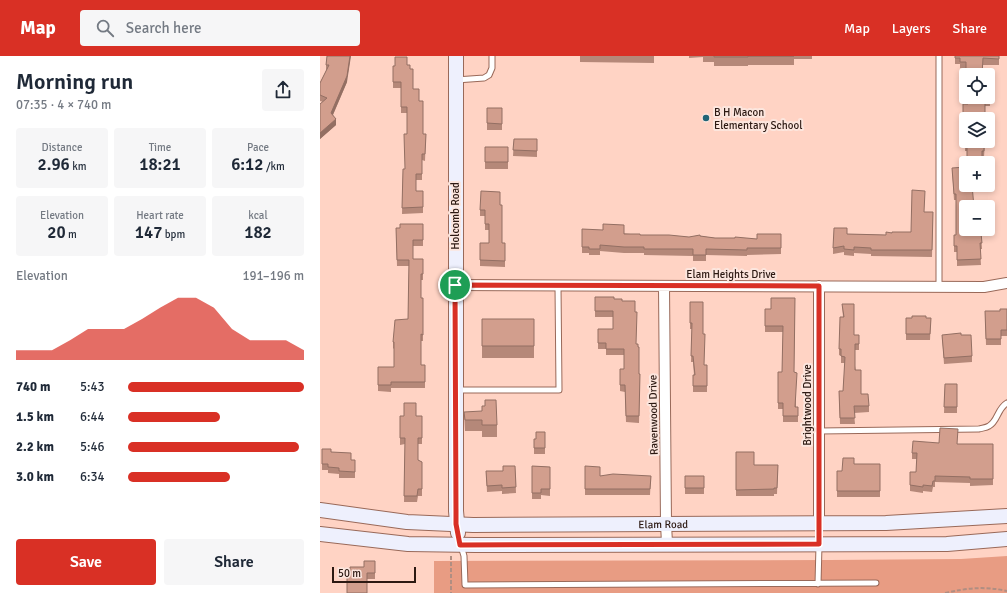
<!DOCTYPE html>
<meta charset="utf-8">
<style>
:root{--surface:#fff;--page:#f6f6f7;--text:#1f2937;--muted:#747a83;--accent:#d93025}
body{margin:0;font-family:Signika,sans-serif;background:var(--page);color:var(--text);height:100vh;display:flex;flex-direction:column;font-size:15px;white-space:nowrap}
*{box-sizing:border-box;margin:0}
p{font-size:13px;color:var(--muted)}
.icon{flex:none;width:22px;height:22px;fill:none;stroke:currentColor;stroke-width:2;stroke-linecap:round;stroke-linejoin:round}
.map{position:relative;flex:1;overflow:hidden}
.sheet{display:flex;flex-direction:column;background:var(--surface);width:320px}
.sheet>*{flex:none}
.buttons{position:absolute;left:639px;top:12px;display:grid;gap:8px}
.buttons a{display:grid;place-items:center;width:36px;height:36px;border-radius:4px;background:var(--surface);box-shadow:0 2px 6px #0003;font-size:20px}
.scale{position:absolute;left:12px;bottom:10px;width:84px;box-sizing:border-box;padding-left:4px;border:2px solid #2c1912;border-top:0;font-size:11px;line-height:14px;white-space:nowrap;color:#2c1912;-webkit-text-stroke:3px #fce6de;paint-order:stroke}
.pin{position:absolute;display:grid;place-items:center;width:34px;height:34px;color:#fff;margin:-17px;border:2px solid #fff;border-radius:50%;box-shadow:0 1px 4px #0007}
.round{display:grid;place-items:center;flex:none;width:42px;height:42px;border-radius:4px;background:var(--page)}
.overview{display:flex;align-items:center;justify-content:space-between;height:68px;padding:0 16px}
h1{font-size:22px;font-weight:600;line-height:30px}
.metrics{display:grid;grid-template-columns:repeat(3,1fr);gap:6px;height:68px;padding:4px 16px}
.metrics div{display:grid;align-content:center;border-radius:4px;background:var(--page);text-align:center}
.metrics b{font-size:17px;font-weight:600}
.metrics small{font-size:11px;font-weight:400}
.metrics p{font-size:11px}
.chart{height:112px;padding:8px 16px}
.chart p{display:flex;justify-content:space-between}
.chart svg{width:100%;height:72px;margin-top:4px;fill:var(--accent);opacity:.7}
.action{display:flex;gap:8px;margin-top:auto;padding:8px 16px}
.action a{flex:1;height:46px;border-radius:4px;background:var(--accent);color:#fff;font-size:16px;font-weight:600;line-height:46px;text-align:center}
.action a+a{background:var(--page);color:var(--text)}
ul{padding:0 16px;list-style:none;font-size:13px}
li{display:grid;grid-template-columns:64px 48px 1fr;align-items:center;height:30px}
li i{height:10px;border-radius:5px;background:var(--accent)}
header{display:flex;align-items:center;gap:24px;box-sizing:border-box;height:56px;padding:0 20px;background:var(--accent);color:#fff}
header strong{font-size:19px}
nav{display:flex;gap:22px;margin-inline-start:auto;font-size:14px}
.search{width:280px;height:36px;background:var(--page);display:flex;align-items:center;gap:10px;box-sizing:border-box;padding:0 14px;border-radius:4px;color:var(--muted);font-size:15px}
main{display:flex;flex:1;min-height:0}
.map>svg:first-child{display:block}
.green{fill:#e89c83}
.lines{fill:none;stroke-linecap:round;stroke-linejoin:round}
.lane-casing{stroke:#996959;stroke-width:7}
.street-casing{stroke:#996959;stroke-width:12}
.secondary-casing{stroke:#996959;stroke-width:16}
.path{stroke:#b08e82;stroke-width:2;stroke-dasharray:4 2;stroke-linecap:butt}
.lane{stroke:#fff;stroke-width:5}
.street{stroke:#fff;stroke-width:10}
.secondary{stroke:#eef0fd;stroke-width:14}
.wall{fill:#b58879}
.shaded-wall{fill:#936f63}
.building{fill:#d29e8d;stroke:#936f63}
.route-casing{stroke:#fff;stroke-width:8}
.route{stroke:#d93025;stroke-width:5}
.poi-dot{fill:#206476;stroke:#fce6de;stroke-width:1.5}
.labels{text-anchor:middle;stroke-width:4;stroke-linejoin:round;paint-order:stroke}
.poi-label{font-size:11px;fill:#2c1912;stroke:#fce6de;text-anchor:start}
.street-label{font-size:11px;fill:#2c1912;stroke:#fce6de}
</style>
<header>
<strong>Map</strong>
<div class="search"><svg class="icon" aria-label="search" viewBox="0 0 24 24"><circle cx="10" cy="10" r="6"/><path d="M15 15l6 6"/></svg>Search here</div>
<nav><a>Map</a><a>Layers</a><a>Share</a></nav>
</header>
<main>
<section class="sheet">
<div class="overview"><div><h1>Morning run</h1><p>07:35 · 4 × 740 m</p></div><a class="round"><svg class="icon" aria-label="share" viewBox="0 0 24 24"><path d="M12 15V3M7 8l5-5 5 5M5 13v7h14v-7"/></svg></a></div>
<div class="metrics">
<div><p>Distance</p><b>2.96<small> km</small></b></div>
<div><p>Time</p><b>18:21</b></div>
<div><p>Pace</p><b>6:12<small> /km</small></b></div>
</div>
<div class="metrics">
<div><p>Elevation</p><b>20<small> m</small></b></div>
<div><p>Heart rate</p><b>147<small> bpm</small></b></div>
<div><p>kcal</p><b>182</b></div>
</div>
<div class="chart"><p><span>Elevation</span>191–196 m</p>
<svg viewBox="0 0 160 44" preserveAspectRatio="none"><path d="M0 44V38L10 38L20 38L30 32L40 25L50 25L60 25L70 19L80 12L90 6L100 6L110 12L120 25L130 32L140 32L150 32L160 38V44z"/></svg>
</div>
<ul>
<li><b>740 m</b>5:43<i style="width:100%"></i></li>
<li><b>1.5 km</b>6:44<i style="width:52%"></i></li>
<li><b>2.2 km</b>5:46<i style="width:97%"></i></li>
<li><b>3.0 km</b>6:34<i style="width:58%"></i></li>
</ul>
<div class="action"><a>Save</a><a>Share</a></div>
</section>
<div class="map">
<svg width="687" height="537" viewBox="0 0 687 537">
<rect width="100%" height="100%" fill="#ffd3c4"/>
<path class="green" d="M687,500v37h-573v-32l395,-1 132,-1z"/>
<g class="lines">
<defs>
<path id="lane" d="M136,24l28,-2 5,-3 3,-7v-12
M619,231v-231
M138,334h101l-1,-104
M499,375l160,-2c3,-1 7,-1 10,-3 9,-5 8,-17 18,-23
M141,490l3,10 1,29 411,-2
M498,528l1,-39"/>
<path id="street" d="M135,229l529,2 23,-4
M344,230l2,238 1,19
M499,467v-237"/>
<g id="secondary">
<path d="M136,0v455l2,22"/>
<path id="s1" d="M0,454l87,12 66,3 413,-2 121,-7"/>
<path d="M0,478l88,10 67,1 472,-1 60,-5"/>
</g>
</defs>
<use href="#lane" class="lane-casing"/>
<use href="#street" class="street-casing"/>
<use href="#secondary" class="secondary-casing"/>
<path class="path" d="M131,500v37
M625,537c23,-5 39,-7 62,-2"/>
<use href="#lane" class="lane"/>
<use href="#street" class="street"/>
<use href="#secondary" class="secondary"/>
</g>
<path class="wall" d="M7,0l20,26 -14,33 3,10 -16,14v-35l3,-2 -3,-1v-18l6,-12v-6z
M260,0h74v7l-74,-1z
M369,0h123v3h-18v6h-46v1h-34v-4h-11v-5l-14,1z
M635,0h44v9h-16l-1,10h-16v2v-9h-6v-4h-5z
M87,9l3,4 3,20 6,12 4,33h3l-1,27 -3,-1v20h-6v11h7v22l-21,1 1,-45h2l2,-35v-21h-6v-25h-8v-22z
M669,20l1,30h-5l-19,13v16h-3v-31h5z
M167,52h15v22h-15z
M194,83h23v18l-24,-1z
M665,85l-1,16h-2l-15,-6h-2v-7z
M165,91h23v22h-23z
M632,112l14,39 13,26h2l1,16h-2l1,16 -24,1v-14h-3v-17h2v-35h-2z
M180,149l2,38h3v24l-25,-1v-23h9v-13h-4v-14h-5v-6z
M605,156h8l-1,45 -61,-1v-2l-17,-1v3l-10,-1v-3l-11,2v-6l14,-14 39,1 6,-2 19,-1z
M103,168v22h-10v13h10v21h-2v18h2v43h-2v24h4v23h-34v4l-13,-1v-24h16v-18l-1,-1v-6l15,-23 1,-53h-12l-1,-38h4z
M262,173l58,6 49,2 11,-1 15,2 42,1 24,-5v20l-34,1v1l-41,-1v6h-13v-5l-49,-1v-2h-20l-24,-2v4h-11v-2h-7z
M275,241l19,2 8,2 14,43 3,30h1l-1,49 -13,-1 -1,-30 -5,-1v-22h4v-14h-18v-6h-8v-20h15v-12h-18z
M475,242l-1,74 2,35h2v15h-15v-13h-5v-37h4l1,-40h-18v-23h6z
M370,246l13,32 1,31h3v27h-14v-17h1l-1,-13h-2l1,-33h-2z
M522,248l12,31h5v15h-4v16l6,28 8,12v6l-15,1 1,11h-15l-1,-33h4l2,-28h-4v-7l-2,-1v-6l4,-32z
M687,253v27h-6v9h-15l-1,-34h15z
M586,262h25l-1,22h-24z
M162,263h52v39h-52z
M622,279h19l11,21v6l-28,2z
M625,328h12v29h-13z
M144,356l33,13v12h-15v-6h-17z
M80,360h22v28h-4v16l4,2v34h-4l-1,6h-13l1,-58 -5,1z
M225,376v22h-11v-15h2z
M637,388h36v41l-23,1v-3l-35,-1v5h-2l-1,5 -9,-1v2l-13,-2v-19h6l1,-13h-5v-6z
M2,393l29,11h4v18h-16v-4l-11,-1v-3h-6z
M416,396l18,13h24l-1,29h-3v2h-38z
M534,408h26v33h-43v-26h5z
M195,410l1,27 -14,1v-3l-15,1 -1,-21h17z
M212,410l18,1v29l-9,-1v4h-9z
M265,410l15,10h51l-1,19h-65z
M365,420h19v18h-19z
M55,505v18h-8l-3,-12z"/>
<path class="shaded-wall" d="M30,0h1l-4,26 -16,37v-6z
M16,63v6l-16,14v-6z"/>
<path class="building" d="M7,0h23l-3,20 -16,37 5,6 -16,14v-29l7,-6 -7,-3v-12l9,-18h-3z
M394,0h80h-46v1h-34z
M635,0h44v3l-16,-1 -1,17h-14v-4h-2v-9h-6v-4h-5z
M75,1h12v8h3v4h3v20h6v12h4v33h3l-1,20h-3v20h-6v17h7v16l-21,1 1,-39h2l-1,-35h3v-27h-6v-25h-8v-16h2z
M668,20h1l1,24h-5v19h-19v10h-3v-25h5v-7h20z
M167,52h15v16l-15,-1z
M194,83h23v12l-24,-1z
M646,83v2h18v10h-2v12h-15v-19h-2z
M165,91h23v15h-23z
M646,111v18h6l2,22h-8v22h12l1,4h2l1,10h-2l1,16 -24,1v-14h-3v-11h2v-41h-2l-2,-26z
M592,134l13,1 -1,21h9l-1,38h-61v-2l-17,-1v3l-10,-1v-3l-11,2 1,-20h13v6l39,1v-3l6,1v-1h19z
M161,135l19,1v13h2v38h3v18l-25,-1v-17h9v-19h-4v-14h-5z
M80,168h23v16h-10v19h10v15h-2v24h2v37l-2,-1v31h4v17h-34v3h-13v-18h16v-25h-1l2,-22 13,-1 1,-59h-12l-1,-32h4z
M283,168l21,1v9h16v1h29l20,2 11,-2v1l15,2h20v-1l22,2v-5h24v14h-34v2l-41,-1v6h-13v-6h-49v-2h-20l-24,-2v4h-11v-2h-7v-18l21,1z
M275,241h19v2h8v2h13v11h2l-1,32h2v3h1v27h1l-1,42h-13l-1,-31h-5v-16h4v-20h-18v-6h-8v-14h15v-18h-18z
M451,242h24l-1,74 3,1 -2,34h3v9h-15v-13h-5v-31h4l1,-46h-18v-17h6z
M370,246h13v32h2l-1,31h3v21h-14v-11h2l-2,-19h-2l1,-33h-2z
M522,248h12v31h5v9h-4v26h6v24h7l1,12h-15l1,12h-15l-1,-27h4l2,-34 -4,-1v-7h-2l1,-32h4z
M680,253h7v21h-6v9h-15l-1,-28h15z
M592,260h14v2h5l-1,16h-24v-16h6z
M162,263h52v27h-52z
M641,277v2h10l1,21 -28,2 -2,-23z
M625,328h12v23h-13z
M165,344h11l1,25h-15v-5h-17l-1,-8 18,-1v-5h3z
M84,347h12v13h6v22h-4v22l4,2v27h-4l-1,7h-13l1,-58h-5v-22h4z
M620,372l18,1 -1,15h36v35h-23v-2l-35,-1v5h-2l-1,5 -9,-1v2l-13,-2v-13h6l1,-19h-5l1,-12 26,2z
M216,376h9v16h-11v-9h2z
M2,393h9v3l20,1v7h4v12l-16,-1v-3l-11,-1v-3h-6z
M416,396h18v13h24l-1,23h-3v1l-38,1z
M523,402h11v6h26v27h-43v-20h5z
M183,410h12l1,21 -14,1v-3l-15,1 -1,-15h17z
M212,410l18,1v22h-9v4h-9z
M265,410l15,1v9l13,-2 38,2 -1,13h-65z
M365,420h19v12h-19z
M44,505h11v12h-8v20h-20v-20h3v-6h14z"/>
<g class="lines">
<defs>
<path id="route" d="M135,229l364,1v258l-359,1 -4,-21v-13z"/>
</defs>
<use href="#route" class="route-casing"/>
<use href="#route" class="route"/>
</g>
<circle class="poi-dot" cx="386" cy="62" r="4"/>
<g class="labels">
<g class="poi-label">
<text x="394" y="60">B H Macon<tspan x="394" dy="13">Elementary School</tspan></text>
</g>
<g class="street-label">
<text transform="translate(135 160) rotate(-90)" y="4">Holcomb Road</text>
<text x="411" y="222">Elam Heights Drive</text>
<text transform="translate(487 349) rotate(-90)" y="4">Brightwood Drive</text>
<text transform="translate(333 359) rotate(-91)" y="4">Ravenwood Drive</text>
<text dy="4" stroke="none"><textPath href="#s1" startOffset="344">Elam Road</textPath></text>
</g>
</g>
</svg>
<div class="buttons">
<a><svg class="icon" aria-label="locate" viewBox="0 0 24 24"><circle cx="12" cy="12" r="6"/><path d="M12 2v4M12 18v4M2 12h4M18 12h4"/></svg></a>
<a><svg class="icon" aria-label="layers" viewBox="0 0 24 24"><path d="M12 4l9 5-9 5-9-5zM3 14l9 5 9-5"/></svg></a>
<a>+</a>
<a>−</a>
</div>
<div class="scale">50 m</div>
<div class="pin" style="left:135px;top:229px;background:#1e9e55"><svg class="icon" aria-label="arrive" viewBox="0 0 24 24"><path d="M6 21V4h12l-3 4 3 4H6"/></svg></div>
</div>
</main>
